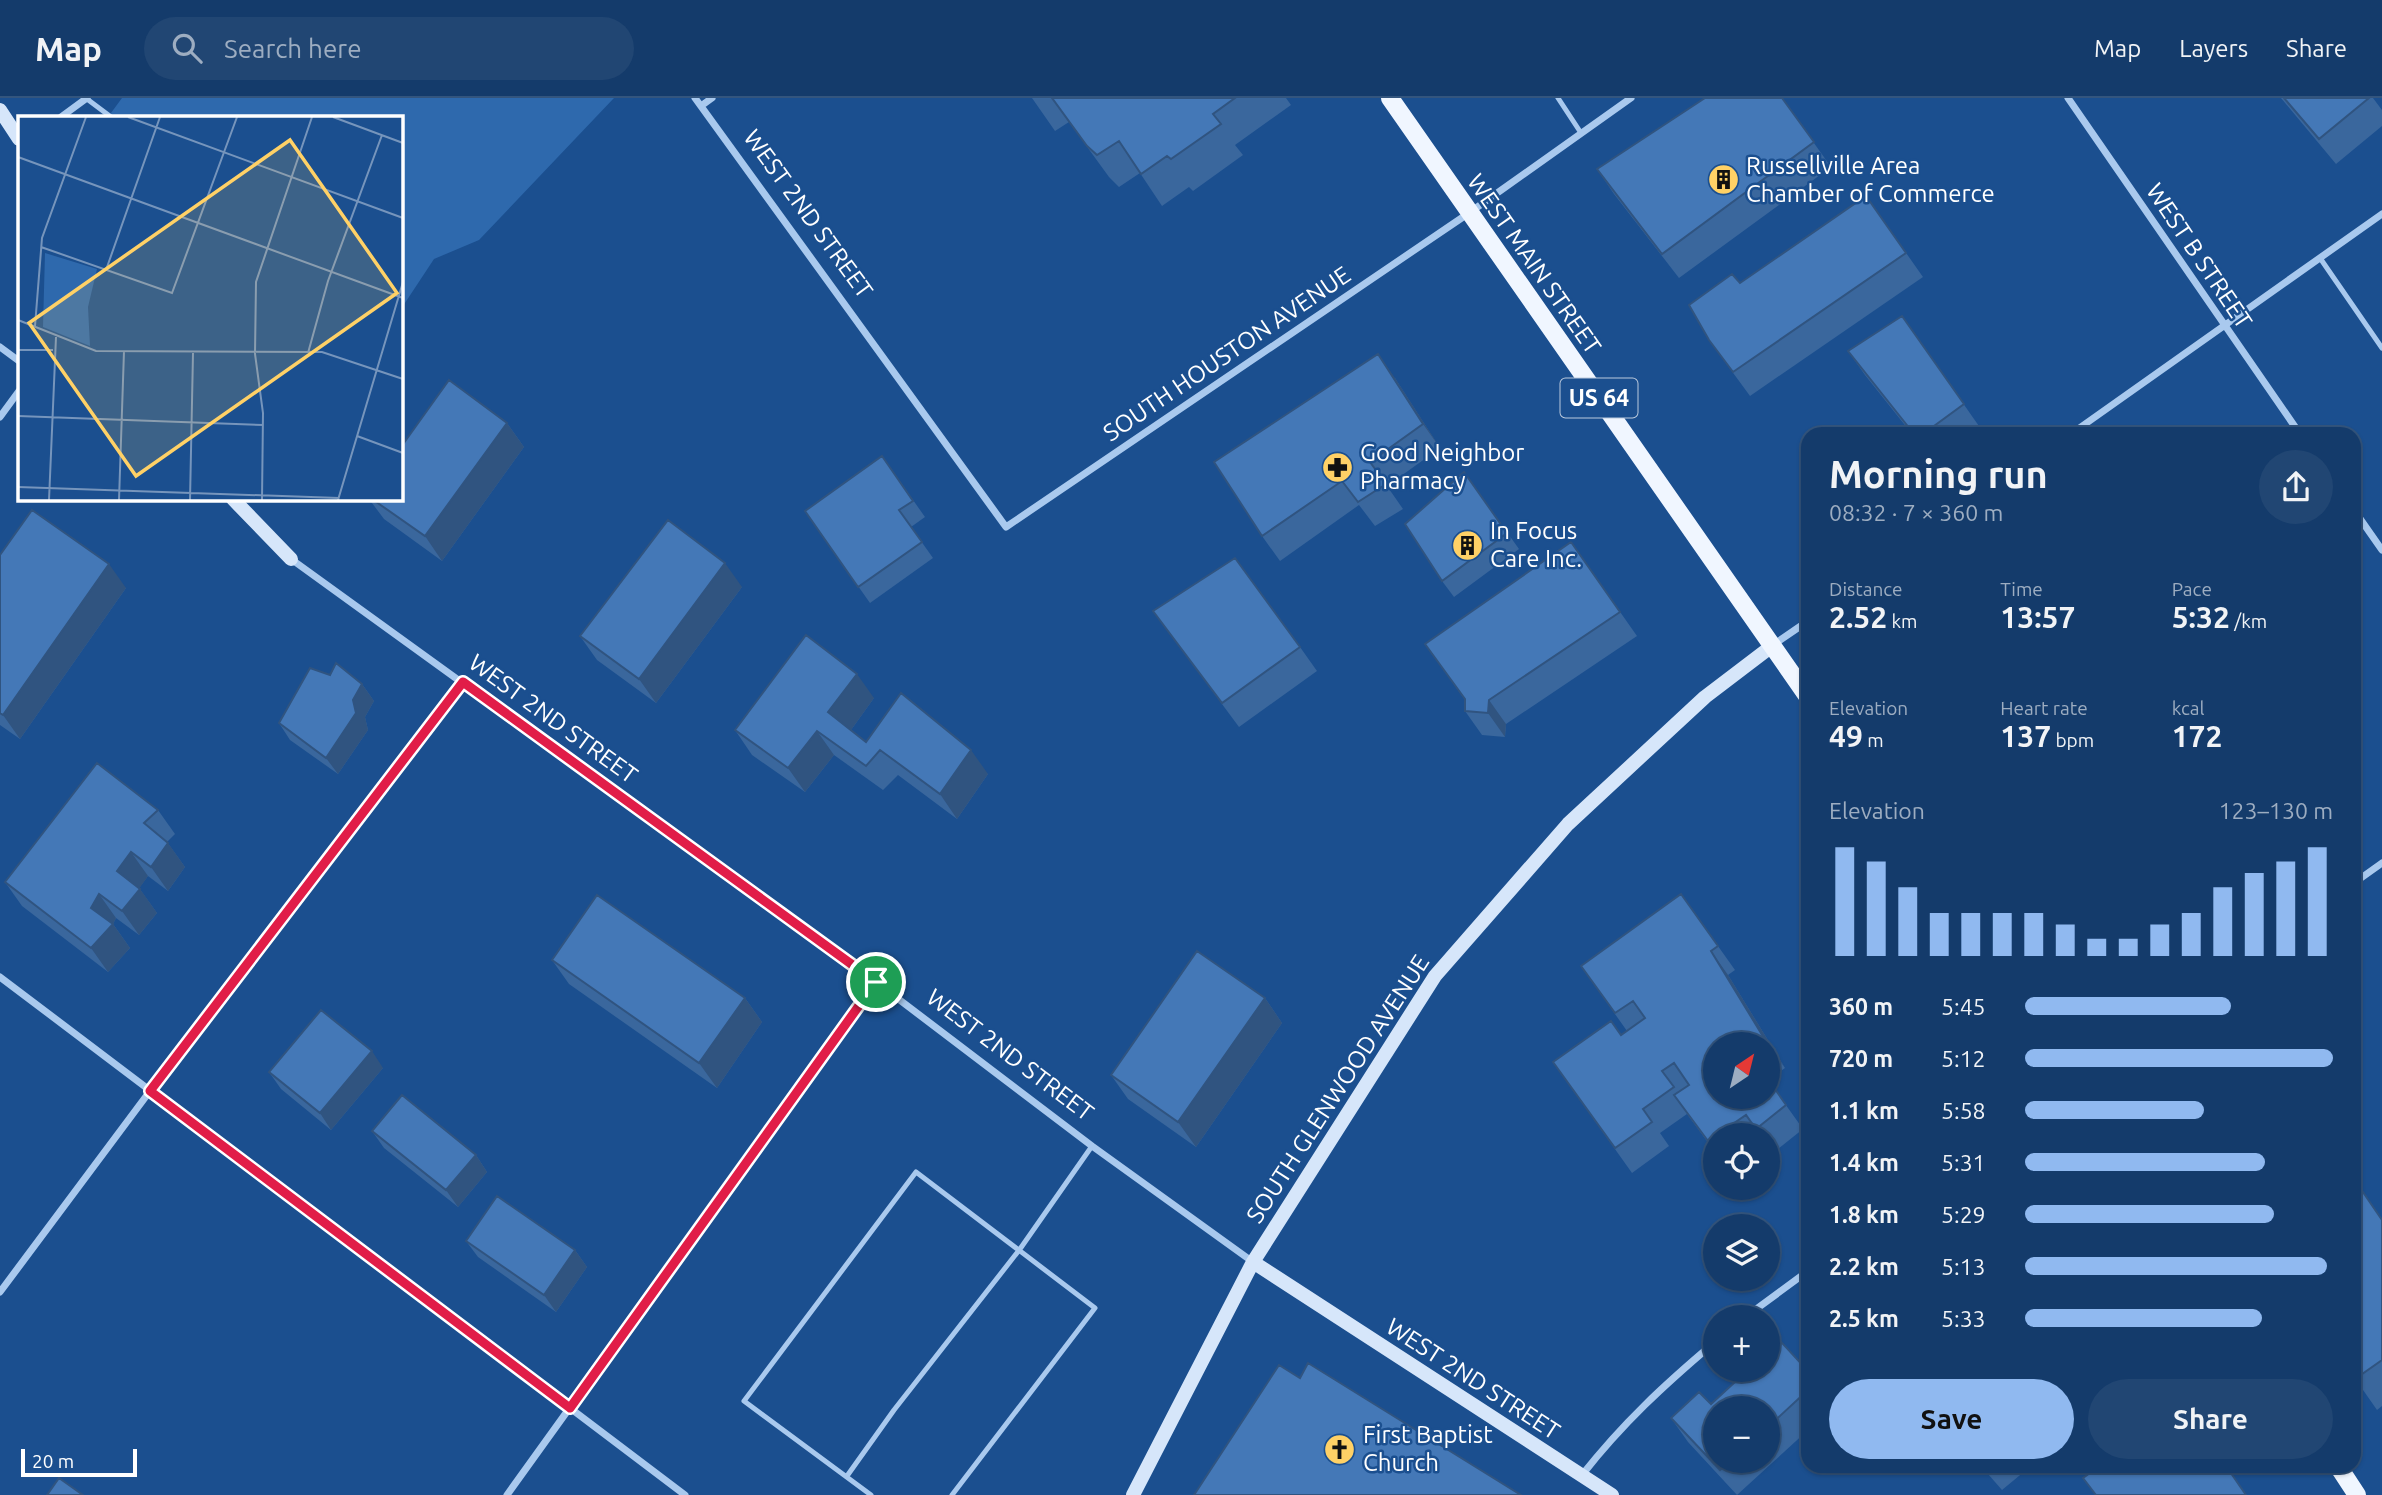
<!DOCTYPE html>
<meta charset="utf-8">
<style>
:root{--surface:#143b6b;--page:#214673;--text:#f1f3f6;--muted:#9dadc1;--line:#33557e;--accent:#90b9f0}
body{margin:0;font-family:Ubuntu,sans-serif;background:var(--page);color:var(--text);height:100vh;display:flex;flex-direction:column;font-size:26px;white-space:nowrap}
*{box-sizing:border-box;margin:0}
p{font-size:23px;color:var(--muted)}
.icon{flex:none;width:38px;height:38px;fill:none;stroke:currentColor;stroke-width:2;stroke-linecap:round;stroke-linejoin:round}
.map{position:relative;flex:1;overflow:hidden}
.drawer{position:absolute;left:1801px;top:329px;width:560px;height:1046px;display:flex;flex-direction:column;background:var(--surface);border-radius:21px;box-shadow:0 2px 5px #0004,0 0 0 2px var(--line)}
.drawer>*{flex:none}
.needle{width:46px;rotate:35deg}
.fabs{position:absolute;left:1703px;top:934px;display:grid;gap:14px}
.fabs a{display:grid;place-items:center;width:77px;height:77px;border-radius:50%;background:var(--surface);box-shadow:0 2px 5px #0004,0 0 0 2px var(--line);font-size:35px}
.scale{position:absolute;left:21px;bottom:18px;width:116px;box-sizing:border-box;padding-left:7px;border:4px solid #fff;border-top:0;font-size:19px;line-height:24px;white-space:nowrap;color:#fff;-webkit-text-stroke:5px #1b4f8f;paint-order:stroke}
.pin{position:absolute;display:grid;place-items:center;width:60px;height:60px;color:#fff;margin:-30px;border:4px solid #fff;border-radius:50%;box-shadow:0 2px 7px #0007}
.round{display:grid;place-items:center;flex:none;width:74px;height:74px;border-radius:37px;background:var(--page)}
.overview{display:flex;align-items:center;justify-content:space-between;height:119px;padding:0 28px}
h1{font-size:38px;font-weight:600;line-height:52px}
.stats{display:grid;grid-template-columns:repeat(3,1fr);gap:10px;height:119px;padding:7px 28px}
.stats div{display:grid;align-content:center}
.stats b{font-size:30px;font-weight:600}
.stats small{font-size:19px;font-weight:400}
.stats p{font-size:19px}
.chart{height:196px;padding:14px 28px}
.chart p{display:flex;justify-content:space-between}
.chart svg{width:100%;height:126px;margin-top:7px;stroke:var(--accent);stroke-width:6}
.button{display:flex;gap:14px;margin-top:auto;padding:14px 28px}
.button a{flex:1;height:80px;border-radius:42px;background:var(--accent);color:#111;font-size:28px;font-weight:600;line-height:80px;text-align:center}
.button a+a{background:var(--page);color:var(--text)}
ul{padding:0 28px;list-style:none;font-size:23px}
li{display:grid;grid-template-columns:112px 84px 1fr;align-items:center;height:52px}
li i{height:18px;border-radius:9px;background:var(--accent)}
header{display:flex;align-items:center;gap:42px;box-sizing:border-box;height:98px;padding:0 35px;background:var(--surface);border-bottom:2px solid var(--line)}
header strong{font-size:33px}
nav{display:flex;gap:38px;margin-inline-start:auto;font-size:24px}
.search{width:490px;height:63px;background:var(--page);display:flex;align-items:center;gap:18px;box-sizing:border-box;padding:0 24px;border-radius:38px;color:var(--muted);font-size:26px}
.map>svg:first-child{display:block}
.green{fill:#2e69ad}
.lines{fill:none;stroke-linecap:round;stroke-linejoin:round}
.lane{stroke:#a9c9ee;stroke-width:5}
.street{stroke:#a9c9ee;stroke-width:7}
.secondary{stroke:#d6e6fa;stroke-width:14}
.primary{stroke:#f0f6ff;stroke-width:18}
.wall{fill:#3a679d;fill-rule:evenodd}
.shaded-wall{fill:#305480}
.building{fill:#4478b7;stroke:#305480;stroke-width:2}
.route-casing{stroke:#fff;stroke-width:14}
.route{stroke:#e11d48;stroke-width:9}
.labels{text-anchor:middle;stroke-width:5;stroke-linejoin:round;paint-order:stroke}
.shield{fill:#1b4f8f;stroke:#bbcadd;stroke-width:2}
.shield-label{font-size:23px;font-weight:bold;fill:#fff}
.poi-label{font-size:24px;fill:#fff;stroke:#1b4f8f;text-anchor:start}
.street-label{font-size:24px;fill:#fff;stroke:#1b4f8f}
.inset-road{fill:none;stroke:#7695bc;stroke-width:2}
.view{fill:#ffd166;fill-opacity:0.15;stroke:#ffd166;stroke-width:3.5}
.inset-edge{fill:none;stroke:#fff;stroke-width:3.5}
</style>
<header>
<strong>Map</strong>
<div class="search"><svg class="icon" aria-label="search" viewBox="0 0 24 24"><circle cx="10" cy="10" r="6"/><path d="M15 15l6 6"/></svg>Search here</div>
<nav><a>Map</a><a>Layers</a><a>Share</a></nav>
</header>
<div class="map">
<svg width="2382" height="1397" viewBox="0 0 2382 1397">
<rect width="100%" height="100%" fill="#1b4f8f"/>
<path class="green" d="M122,0h492l-135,142 -45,19 -33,50v-192h-293z"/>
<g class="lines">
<path class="lane" d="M1558,0l23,35
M87,1l24,18
M2320,160l62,90
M847,1378l47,-66 126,-161 72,-103
M871,1397l-127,-94 172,-229 179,136 -143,187"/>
<path class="street" d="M695,0l311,429 463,-314 162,-115
M2068,0l232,336
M701,8l11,-8
M61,19l26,-19
M0,249l19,14
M0,319l19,-26
M2071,336l311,-220
M2354,412l28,40
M291,461l585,423 216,164 161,116
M1773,547l35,-24
M2354,785l28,-20
M0,879l685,518
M0,1194l150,-201 313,-409
M1744,1220l64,-47
M1582,1377c41,-52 82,-90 133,-133
M507,1397l369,-513"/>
<path class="secondary" d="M0,12l19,29
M233,401l58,60
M1253,1164l359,233
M1133,1397l120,-233 182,-286 133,-152 137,-127 67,-51"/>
<path class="primary" d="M1390,0l418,599
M2338,1368l19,29"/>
</g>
<path class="wall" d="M1032,0h254l5,7 -56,40 8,10 -50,36 -4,-4 -27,19 -22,-33 -21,14 -10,-10 -40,-55 -14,9z
M1782,0l49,69 -152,111 -65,-84 -17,-25z
M2281,0h92l9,12v16l-46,38z
M1866,98l57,81 -173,119 -41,-56 31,-57z
M1902,218l79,113 -7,5h-62l-47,-59 -17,-24z
M1395,280l45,70 -53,38 16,23 -28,17 -16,-21 -79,56 -18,-25z
M507,325l17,24 -82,114 -58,-42 -15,-20h32z
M882,358l43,61 -14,10 22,31 -63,45 -65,-92z
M1464,374l55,77 -65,48 -12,-16z
M1571,444l66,94 -131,88 -1,13 -23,-2 -17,-24v-11l-40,-56z
M0,457l126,33 -106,151 -20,-14z
M742,489l-86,116 -59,-43 -17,-24z
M1153,513l147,36 17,24 -78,56z
M330,577l32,9 12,17 -9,16 3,13 -30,44 -48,-34 -11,-17z
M874,600l-23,32 15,12 122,32 -31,45 -59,-44 -15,15 -49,-35 -29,37 -53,-37 -17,-25z
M158,712l17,24 -8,8 18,25 -17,24 -20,-15 -9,12 18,25 -18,22 -23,-17 -3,6 17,24 -22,24 -86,-66 -17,-24z
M1681,796l54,76 -7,5 57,93 -17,12 35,49 -30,24 -5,-7v-10h-53v16l-28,-38 -27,19 9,13 -37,27 -79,-111 68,-27 6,-4 -46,-65zM1715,947h53v52z
M552,862l193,38 17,24 -45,66 -148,-104z
M1265,900l17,25 -86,124 -68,-48 -17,-24z
M383,970l-52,62 -50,-41 -12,-17z
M372,1033l104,24 11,17 -29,35 -74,-59z
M2382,1121v187l-5,4 -23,-33z
M466,1143l109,9 12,17 -31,45 -78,-55z
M1744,1272l64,1v59l-71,65 -49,-53 -17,-24 40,-14 34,-31zM1768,1311v52h-53z
M1981,1368h50l-29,24z"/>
<path class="shaded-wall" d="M1378,256l17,24 45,70 -17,-24z
M507,325l17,24 -82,114 -17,-25z
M725,465l17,24 -86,116 -17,-24z
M109,466l17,24 -106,151 -17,-24z
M857,576l17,24 -28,39 -18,-25z
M362,586l12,17 -9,16 3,13 -30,44 -12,-16 27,-58z
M1489,602l17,24 -1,13 -17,-24z
M817,633l17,24 -29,37 -17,-24z
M971,652l17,24 -31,45 -17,-25z
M168,745l17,24 -17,24 -17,-24z
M131,754l17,24 -14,20 -17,-25z
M140,791l17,24 -18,22 -17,-24z
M99,796l17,24 -3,6 17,24 -22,24 -17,-24v-40z
M1711,853l17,24 57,93 -18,-25z
M745,900l17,24 -45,66 -18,-25z
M1265,900l17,25 -86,124 -18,-25z
M372,953l11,17 -52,62 -11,-17z
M476,1057l11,17 -29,35 -12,-17z
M575,1152l12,17 -31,45 -12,-17z"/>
<path class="building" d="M1052,0h183l-22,16 8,10 -50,35 -4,-3 -26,18 -22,-33 -22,14 -10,-9z
M1705,0h77l32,44 -152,112 -65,-85z
M2284,0h85l-50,41z
M1866,98l40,57 -173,119 -24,-32 -20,-35 43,-31 8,9z
M1902,218l62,88 -41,30h-9l-66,-83z
M1378,256l45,70 -53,38 16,22 -28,18 -16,-21 -80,55 -48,-74z
M449,282l58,43 -82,113 -53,-37h29v-52z
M882,358l31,45 -14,9 23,32 -64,45 -53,-76z
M1464,374l43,61 -65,48 -37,-57z
M32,412l77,54 -106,151 -3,-2v-158z
M668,422l57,43 -86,116 -59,-43z
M1571,444l49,70 -131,88 -1,13 -23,-2v-12l-40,-55z
M1235,460l65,89 -78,56 -69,-92z
M806,537l51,39 -29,38 38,30 35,-49 70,57 -31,44 -60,-44 -14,16 -49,-35 -29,37 -53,-38z
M336,565l26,21 -9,16 3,13 -30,45 -47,-35 31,-55 20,7z
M97,665l61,47 -14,13 24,20 -17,24 -20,-15 -14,19 23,18 -18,22 -23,-17 -8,14 22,16 -22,24 -86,-66z
M1681,796l37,52 -7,5 56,92 -1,2h-51v52h53v-18l18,26 -30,24 -10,-14 -38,26 -34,-46 15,-10 -15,-22 -12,8 12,16 -31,22 9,13 -37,26 -62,-86 58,-41 10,14 24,-17 -12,-17 -18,12 -34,-47z
M597,797l148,103 -46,65 -147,-103z
M1197,853l68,47 -87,124 -67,-47z
M321,912l51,41 -52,62 -51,-41z
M402,997l74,60 -30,35 -74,-59z
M2354,1081l28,41v140l-27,19 -1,-2z
M497,1098l78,54 -31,45 -78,-54z
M1770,1232l38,41v19l-40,37v-18h-53v52h15l-10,9 -49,-52 28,-26 12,12 36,-33 -1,-1h22v-37z
M1308,1265l213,132h-327l85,-130 21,13z
M2100,1368h126l20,29h-150l-13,-17z
M59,1380l24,17h-36z"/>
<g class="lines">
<defs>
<path id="route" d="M463,584l413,300 -306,426 -420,-317z"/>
</defs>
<use href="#route" class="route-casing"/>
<use href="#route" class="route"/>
</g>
<defs>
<symbol id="building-disc" viewBox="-11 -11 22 22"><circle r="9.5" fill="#ffd166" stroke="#1b4f8f"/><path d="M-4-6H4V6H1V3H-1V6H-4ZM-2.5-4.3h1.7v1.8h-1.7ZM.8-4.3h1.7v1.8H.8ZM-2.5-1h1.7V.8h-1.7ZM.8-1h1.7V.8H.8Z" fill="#111"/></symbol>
<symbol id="pharmacy-disc" viewBox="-11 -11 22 22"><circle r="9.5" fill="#ffd166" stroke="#1b4f8f"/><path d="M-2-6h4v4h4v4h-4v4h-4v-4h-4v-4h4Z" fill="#111"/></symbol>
<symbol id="church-disc" viewBox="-11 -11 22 22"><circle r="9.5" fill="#ffd166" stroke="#1b4f8f"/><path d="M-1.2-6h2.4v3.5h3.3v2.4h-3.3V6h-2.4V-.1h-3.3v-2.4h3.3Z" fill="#111"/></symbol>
</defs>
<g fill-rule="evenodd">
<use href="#building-disc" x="1706" y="64" width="35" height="35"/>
<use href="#pharmacy-disc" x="1320" y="352" width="35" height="35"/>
<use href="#building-disc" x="1450" y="430" width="35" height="35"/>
<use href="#church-disc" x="1322" y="1334" width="35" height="35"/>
</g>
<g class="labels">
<rect class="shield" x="1560.5" y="280.5" width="77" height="39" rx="5"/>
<g class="shield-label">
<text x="1599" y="308">US 64</text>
</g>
<g class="poi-label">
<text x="1746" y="76">Russellville Area<tspan x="1746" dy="28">Chamber of Commerce</tspan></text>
<text x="1360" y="363">Good Neighbor<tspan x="1360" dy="28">Pharmacy</tspan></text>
<text x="1490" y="441">In Focus<tspan x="1490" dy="28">Care Inc.</tspan></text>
<text x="1363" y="1345">First Baptist<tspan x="1363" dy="28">Church</tspan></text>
</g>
<g class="street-label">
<text transform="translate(808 116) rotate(54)" y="8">WEST 2ND STREET</text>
<text transform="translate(2199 158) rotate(56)" y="8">WEST B STREET</text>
<text transform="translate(1534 166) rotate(55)" y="8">WEST MAIN STREET</text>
<text transform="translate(1227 256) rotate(-34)" y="8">SOUTH HOUSTON AVENUE</text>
<text transform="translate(553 621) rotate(36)" y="8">WEST 2ND STREET</text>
<text transform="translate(1010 957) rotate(37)" y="8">WEST 2ND STREET</text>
<text transform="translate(1338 991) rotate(-57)" y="8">SOUTH GLENWOOD AVENUE</text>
<text transform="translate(1473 1281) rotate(33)" y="8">WEST 2ND STREET</text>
</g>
</g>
<g transform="translate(18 18)">
<rect width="385" height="385" fill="#1b4f8f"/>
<path d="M27,137l52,16 -9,38 2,39 -47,-19z" fill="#2e69ad"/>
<path class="inset-road" d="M110,1l275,101M315,1l70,26M0,41l385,141M23,131l131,46 65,-176M88,154l54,-153M0,204l78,31 226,1 81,27M17,210l7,-88 44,-121M0,234h35M290,237l20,-72 54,-146M0,300l245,9M339,320l46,17M0,371l321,11M31,384l7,-163M101,384l5,-149M172,384l3,-147M244,384l1,-87 -8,-59 1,-72 56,-165M320,384l65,-218"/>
<path class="view" d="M272,24l107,153 -261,183 -107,-153z"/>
<rect width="385" height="385" class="inset-edge"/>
</g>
</svg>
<div class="fabs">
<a><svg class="needle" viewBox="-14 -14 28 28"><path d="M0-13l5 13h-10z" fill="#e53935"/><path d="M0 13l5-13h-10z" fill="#9dadc1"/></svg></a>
<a><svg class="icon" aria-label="locate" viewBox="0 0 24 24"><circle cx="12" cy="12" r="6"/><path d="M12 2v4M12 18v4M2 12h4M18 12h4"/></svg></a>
<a><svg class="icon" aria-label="layers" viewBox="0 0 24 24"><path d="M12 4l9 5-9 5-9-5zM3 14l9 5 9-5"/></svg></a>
<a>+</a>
<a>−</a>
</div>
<div class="scale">20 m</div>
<div class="pin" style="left:876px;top:884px;background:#1e9e55"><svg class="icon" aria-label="arrive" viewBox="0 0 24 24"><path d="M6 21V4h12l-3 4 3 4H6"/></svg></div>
<section class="drawer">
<div class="overview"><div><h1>Morning run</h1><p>08:32 · 7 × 360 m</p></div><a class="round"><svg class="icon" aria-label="share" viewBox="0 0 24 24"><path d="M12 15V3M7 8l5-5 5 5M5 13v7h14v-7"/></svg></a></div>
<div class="stats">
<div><p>Distance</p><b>2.52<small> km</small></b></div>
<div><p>Time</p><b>13:57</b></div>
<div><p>Pace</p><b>5:32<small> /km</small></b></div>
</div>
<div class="stats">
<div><p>Elevation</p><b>49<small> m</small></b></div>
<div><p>Heart rate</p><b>137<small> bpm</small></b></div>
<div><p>kcal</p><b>172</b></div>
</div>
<div class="chart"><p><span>Elevation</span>123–130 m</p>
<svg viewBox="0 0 160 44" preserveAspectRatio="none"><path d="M5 44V6M15 44V11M25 44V20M35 44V29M45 44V29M55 44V29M65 44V29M75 44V33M85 44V38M95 44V38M105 44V33M115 44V29M125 44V20M135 44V15M145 44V11M155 44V6"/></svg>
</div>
<ul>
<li><b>360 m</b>5:45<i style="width:67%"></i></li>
<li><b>720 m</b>5:12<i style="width:100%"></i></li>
<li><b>1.1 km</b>5:58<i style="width:58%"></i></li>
<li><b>1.4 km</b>5:31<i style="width:78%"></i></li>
<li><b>1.8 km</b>5:29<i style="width:81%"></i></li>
<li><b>2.2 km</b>5:13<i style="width:98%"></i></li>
<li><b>2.5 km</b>5:33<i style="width:77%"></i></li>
</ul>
<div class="button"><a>Save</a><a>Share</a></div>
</section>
</div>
